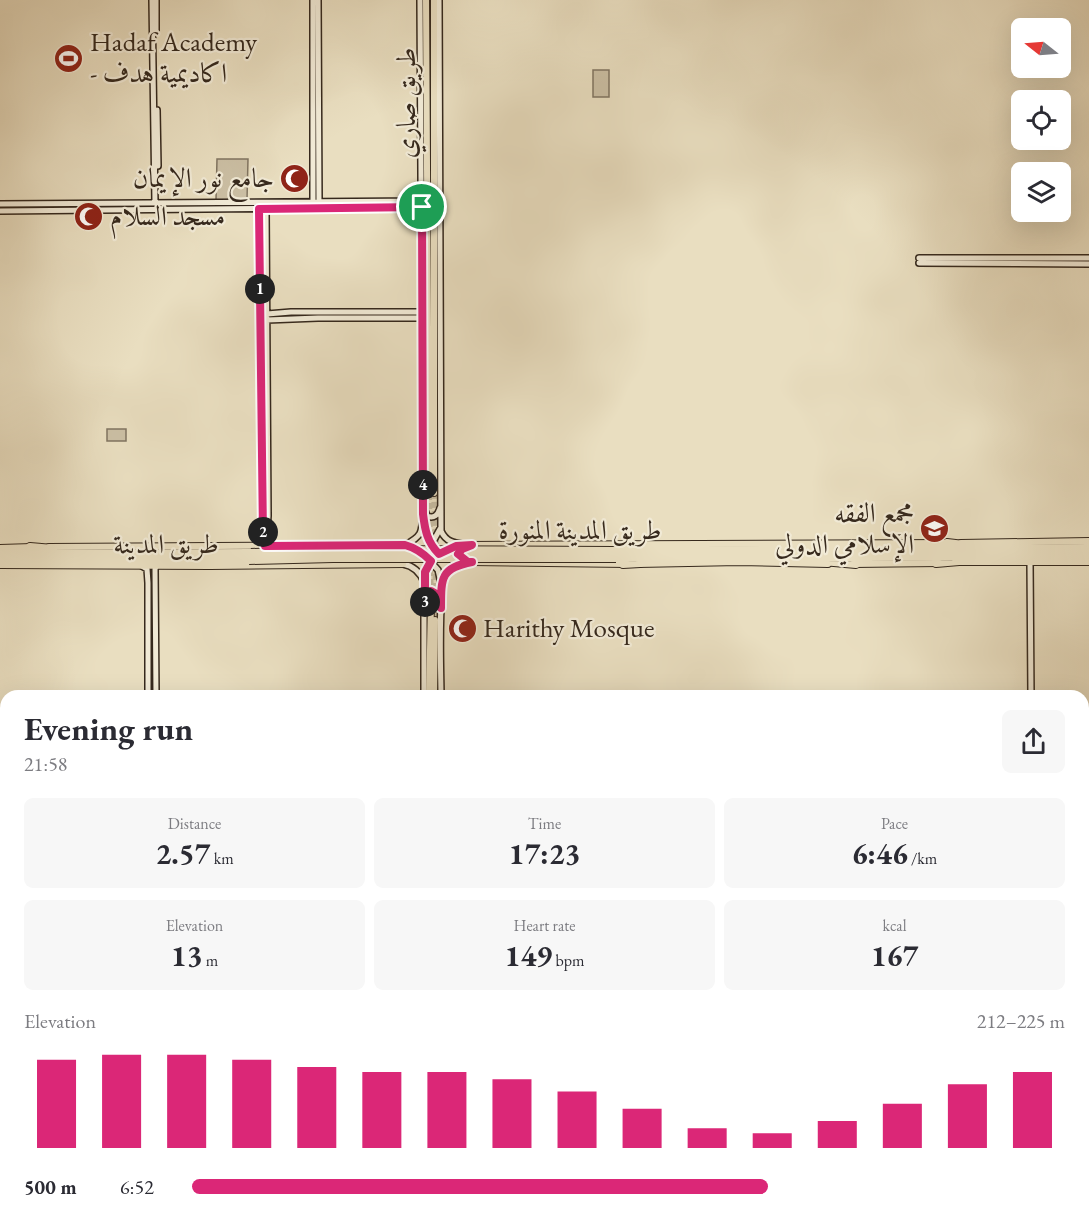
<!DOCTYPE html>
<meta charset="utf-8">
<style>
:root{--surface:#fff;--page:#f7f7f7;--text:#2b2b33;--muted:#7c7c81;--accent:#db2777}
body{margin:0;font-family:"EB Garamond",Amiri,serif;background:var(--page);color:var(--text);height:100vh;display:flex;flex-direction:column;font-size:22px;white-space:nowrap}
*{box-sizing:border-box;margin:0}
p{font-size:20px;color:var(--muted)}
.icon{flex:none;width:33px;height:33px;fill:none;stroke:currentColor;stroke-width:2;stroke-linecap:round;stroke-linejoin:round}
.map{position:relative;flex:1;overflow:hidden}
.side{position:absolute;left:0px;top:690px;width:1089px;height:531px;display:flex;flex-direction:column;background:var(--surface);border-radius:18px 18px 0 0;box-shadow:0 6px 24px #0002}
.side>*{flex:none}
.needle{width:39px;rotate:287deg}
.tools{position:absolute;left:1011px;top:18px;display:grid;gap:12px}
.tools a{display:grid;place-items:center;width:60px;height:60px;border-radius:9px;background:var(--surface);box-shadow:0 6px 24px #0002;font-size:30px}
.pin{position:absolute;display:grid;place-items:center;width:51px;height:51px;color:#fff;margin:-26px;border:3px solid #fff;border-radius:50%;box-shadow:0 2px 6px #0007}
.km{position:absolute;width:30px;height:30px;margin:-15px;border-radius:50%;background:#222;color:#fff;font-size:16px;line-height:30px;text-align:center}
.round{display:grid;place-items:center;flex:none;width:63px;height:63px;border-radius:9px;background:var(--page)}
.head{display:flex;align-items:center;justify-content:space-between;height:102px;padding:0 24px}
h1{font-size:33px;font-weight:700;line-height:45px}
.stats{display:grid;grid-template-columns:repeat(3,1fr);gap:9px;height:102px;padding:6px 24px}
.stats div{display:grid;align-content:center;border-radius:9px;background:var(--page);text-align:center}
.stats b{font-size:30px;font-weight:700}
.stats small{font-size:16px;font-weight:400}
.stats p{font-size:16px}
.chart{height:168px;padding:12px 24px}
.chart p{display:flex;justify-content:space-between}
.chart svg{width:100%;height:108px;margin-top:6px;stroke:var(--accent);stroke-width:6}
ul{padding:0 24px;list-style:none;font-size:20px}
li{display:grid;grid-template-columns:96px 72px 1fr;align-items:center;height:45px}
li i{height:15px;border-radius:8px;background:var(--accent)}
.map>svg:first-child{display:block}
.green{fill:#cbbfa4;stroke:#807460;stroke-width:1.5}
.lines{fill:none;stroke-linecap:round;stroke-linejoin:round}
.primary-tunnel{stroke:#c5ba9f;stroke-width:6;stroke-dasharray:6 3;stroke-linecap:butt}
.secondary-casing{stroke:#36291d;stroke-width:8}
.primary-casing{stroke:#36291d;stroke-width:8}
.highway-casing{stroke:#36291d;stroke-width:10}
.secondary{stroke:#f1ead6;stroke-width:5}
.primary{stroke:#e9dec0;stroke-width:6}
.highway{stroke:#e9dec0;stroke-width:8}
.highway-bridge-casing{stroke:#36291d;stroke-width:10;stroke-linecap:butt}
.highway-bridge{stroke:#e9dec0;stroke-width:8}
.route-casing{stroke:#fff;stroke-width:12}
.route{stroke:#db2777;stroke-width:8}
.labels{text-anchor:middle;stroke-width:4.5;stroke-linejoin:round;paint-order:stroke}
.poi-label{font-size:27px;fill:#36291d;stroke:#f1ead6;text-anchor:start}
.street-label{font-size:27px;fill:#36291d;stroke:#f1ead6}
</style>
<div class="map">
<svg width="1089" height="1221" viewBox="0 0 1089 1221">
<rect width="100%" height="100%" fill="#e9dec0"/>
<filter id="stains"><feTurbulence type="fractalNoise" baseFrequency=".00333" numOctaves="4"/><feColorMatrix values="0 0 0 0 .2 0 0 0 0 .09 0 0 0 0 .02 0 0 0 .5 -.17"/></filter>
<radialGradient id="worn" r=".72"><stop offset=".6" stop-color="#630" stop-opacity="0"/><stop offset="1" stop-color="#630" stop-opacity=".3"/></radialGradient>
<path class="green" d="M593,70h16v27h-16z
M217,159h31l-1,41h-31z
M107,429h19v12h-19z"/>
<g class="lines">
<path class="primary-tunnel" d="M434,493l2,49 -1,78
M429,494l1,47
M430,561l1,43"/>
<defs>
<path id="secondary" d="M152,0l3,203
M318,0l1,202
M439,0l2,531c6,13 16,12 28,14
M156,31v-31
M157,110l1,56
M313,202v-202
M0,204l422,-3
M259,209l4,327 2,10
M266,210l2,306 -2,26
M0,211l422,-4
M919,258h170
M919,263l170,1
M267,314l24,-2h132
M267,320l51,-2h105
M425,510l2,6c7,3 11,-1 13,-8
M424,524l2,11 10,16
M405,545c17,-9 17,-12 18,-31l-3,-514
M430,547l10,-18
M429,560l9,10 3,13
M1030,562l1,134
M403,564c11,2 17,8 21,18v114
M142,566l5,3 1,14v113
M424,581l4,-16 7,-8
M426,597l3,-5 5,-1 6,6
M156,696l-1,-127 2,-4
M441,696c0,-22 -4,-111 6,-124 5,-8 16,-8 25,-10
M1083,746h6
M1083,751h6
M0,806h6
M0,813l6,-1
M0,1058h6
M439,1215v6
M704,1215v6
M711,1215v6
M1032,1215v6
M1036,1215v6
M148,1221v-6
M155,1221v-6
M422,1221v-6"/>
<path id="primary" d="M426,0l3,494
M434,0v493
M961,543l128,-2
M469,545l481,-2
M49,547l356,-2
M0,548l32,-1
M472,562l155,2
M955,562h134
M638,564l101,-2 89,2
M853,564l86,-1
M0,565l210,1 193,-2
M429,696l2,-92
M434,696l1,-76
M433,1215v6
M427,1221v-6"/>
<path id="highway" d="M947,543l17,2
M625,545l15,1
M30,547l23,2
M615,551l474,-3
M0,554l251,-1
M616,558l473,-2
M0,560h249
M823,561l33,3
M936,563l23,-2
M623,564l17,-1"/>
</defs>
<use href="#secondary" class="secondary-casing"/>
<use href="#primary" class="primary-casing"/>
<use href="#highway" class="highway-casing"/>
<use href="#secondary" class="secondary"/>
<use href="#primary" class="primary"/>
<use href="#highway" class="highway"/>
<defs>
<path id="highway-bridge" d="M251,553l87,-3 277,1
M249,560l84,-2h283"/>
</defs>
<use href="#highway-bridge" class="highway-bridge-casing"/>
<use href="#highway-bridge" class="highway-bridge"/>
</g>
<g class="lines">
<defs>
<path id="route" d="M422,207l1,307c2,16 4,28 16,40l17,-8 16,-1 -10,4 -4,5 10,8h4c-31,6 -31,15 -31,46l-1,-12 -9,-5 -5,5 -1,14v-38l6,-11c-8,-8 -15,-13 -26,-16l-140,1 -2,-10 -4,-327z"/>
</defs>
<use href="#route" class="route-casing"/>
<use href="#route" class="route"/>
</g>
<defs>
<symbol id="stadium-disc" viewBox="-11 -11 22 22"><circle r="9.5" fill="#8f2418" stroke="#f1ead6"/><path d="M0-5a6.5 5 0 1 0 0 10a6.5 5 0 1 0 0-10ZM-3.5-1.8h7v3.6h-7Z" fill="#fff"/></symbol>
<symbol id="mosque-disc" viewBox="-11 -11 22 22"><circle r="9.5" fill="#8f2418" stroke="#f1ead6"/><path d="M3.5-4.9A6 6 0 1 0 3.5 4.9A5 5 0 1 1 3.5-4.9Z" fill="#fff"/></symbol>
<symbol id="school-disc" viewBox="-11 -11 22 22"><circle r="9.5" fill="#8f2418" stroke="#f1ead6"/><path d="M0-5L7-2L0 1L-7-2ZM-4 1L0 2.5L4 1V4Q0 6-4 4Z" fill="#fff"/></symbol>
</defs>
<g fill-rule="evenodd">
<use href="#stadium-disc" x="52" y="42" width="33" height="33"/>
<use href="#mosque-disc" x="278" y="162" width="33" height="33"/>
<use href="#mosque-disc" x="72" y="200" width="33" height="33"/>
<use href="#school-disc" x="918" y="512" width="33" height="33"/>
<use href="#mosque-disc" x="446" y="612" width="33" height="33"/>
</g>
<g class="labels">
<g class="poi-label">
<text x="90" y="51">Hadaf Academy<tspan x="90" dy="31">- اكاديمية هدف</tspan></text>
<text x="274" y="187" text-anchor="end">جامع نور الإيمان</text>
<text x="110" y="225">مسجد السلام</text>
<text x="914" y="522" text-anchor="end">مجمع الفقه<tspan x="914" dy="31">الإسلامي الدولي</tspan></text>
<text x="483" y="637">Harithy Mosque</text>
</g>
<g class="street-label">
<text transform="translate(406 103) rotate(-90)" y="9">طريق صاري</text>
<text x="580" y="539">طريق المدينة المنورة</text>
<text x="166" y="553">طريق المدينة</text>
</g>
</g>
<rect width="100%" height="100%" filter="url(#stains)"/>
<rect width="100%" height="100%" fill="url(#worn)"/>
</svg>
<div class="tools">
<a><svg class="needle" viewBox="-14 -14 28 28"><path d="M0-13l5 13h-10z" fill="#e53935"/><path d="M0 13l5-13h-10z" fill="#7c7c81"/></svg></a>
<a><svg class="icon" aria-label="locate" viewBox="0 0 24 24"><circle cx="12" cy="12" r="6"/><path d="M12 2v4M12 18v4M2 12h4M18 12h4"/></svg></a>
<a><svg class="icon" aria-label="layers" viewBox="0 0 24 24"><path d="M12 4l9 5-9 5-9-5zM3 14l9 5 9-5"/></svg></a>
</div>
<div class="pin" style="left:422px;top:207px;background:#1e9e55"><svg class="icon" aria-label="arrive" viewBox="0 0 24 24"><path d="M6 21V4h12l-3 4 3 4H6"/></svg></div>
<b class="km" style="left:260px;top:289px">1</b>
<b class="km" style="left:263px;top:532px">2</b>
<b class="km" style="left:425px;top:602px">3</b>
<b class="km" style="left:423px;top:485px">4</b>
<section class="side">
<div class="head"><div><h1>Evening run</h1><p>21:58</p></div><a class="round"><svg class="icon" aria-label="share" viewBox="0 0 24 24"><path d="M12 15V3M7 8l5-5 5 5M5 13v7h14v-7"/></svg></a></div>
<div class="stats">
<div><p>Distance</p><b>2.57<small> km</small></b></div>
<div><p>Time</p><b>17:23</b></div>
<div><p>Pace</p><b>6:46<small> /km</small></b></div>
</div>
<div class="stats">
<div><p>Elevation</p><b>13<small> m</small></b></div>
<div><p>Heart rate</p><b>149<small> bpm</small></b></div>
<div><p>kcal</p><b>167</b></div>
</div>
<div class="chart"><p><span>Elevation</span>212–225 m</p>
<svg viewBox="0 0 160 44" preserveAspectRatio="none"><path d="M5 44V8M15 44V6M25 44V6M35 44V8M45 44V11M55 44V13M65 44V13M75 44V16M85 44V21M95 44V28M105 44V36M115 44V38M125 44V33M135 44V26M145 44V18M155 44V13"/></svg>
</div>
<ul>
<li><b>500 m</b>6:52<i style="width:66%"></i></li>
</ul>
</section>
</div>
